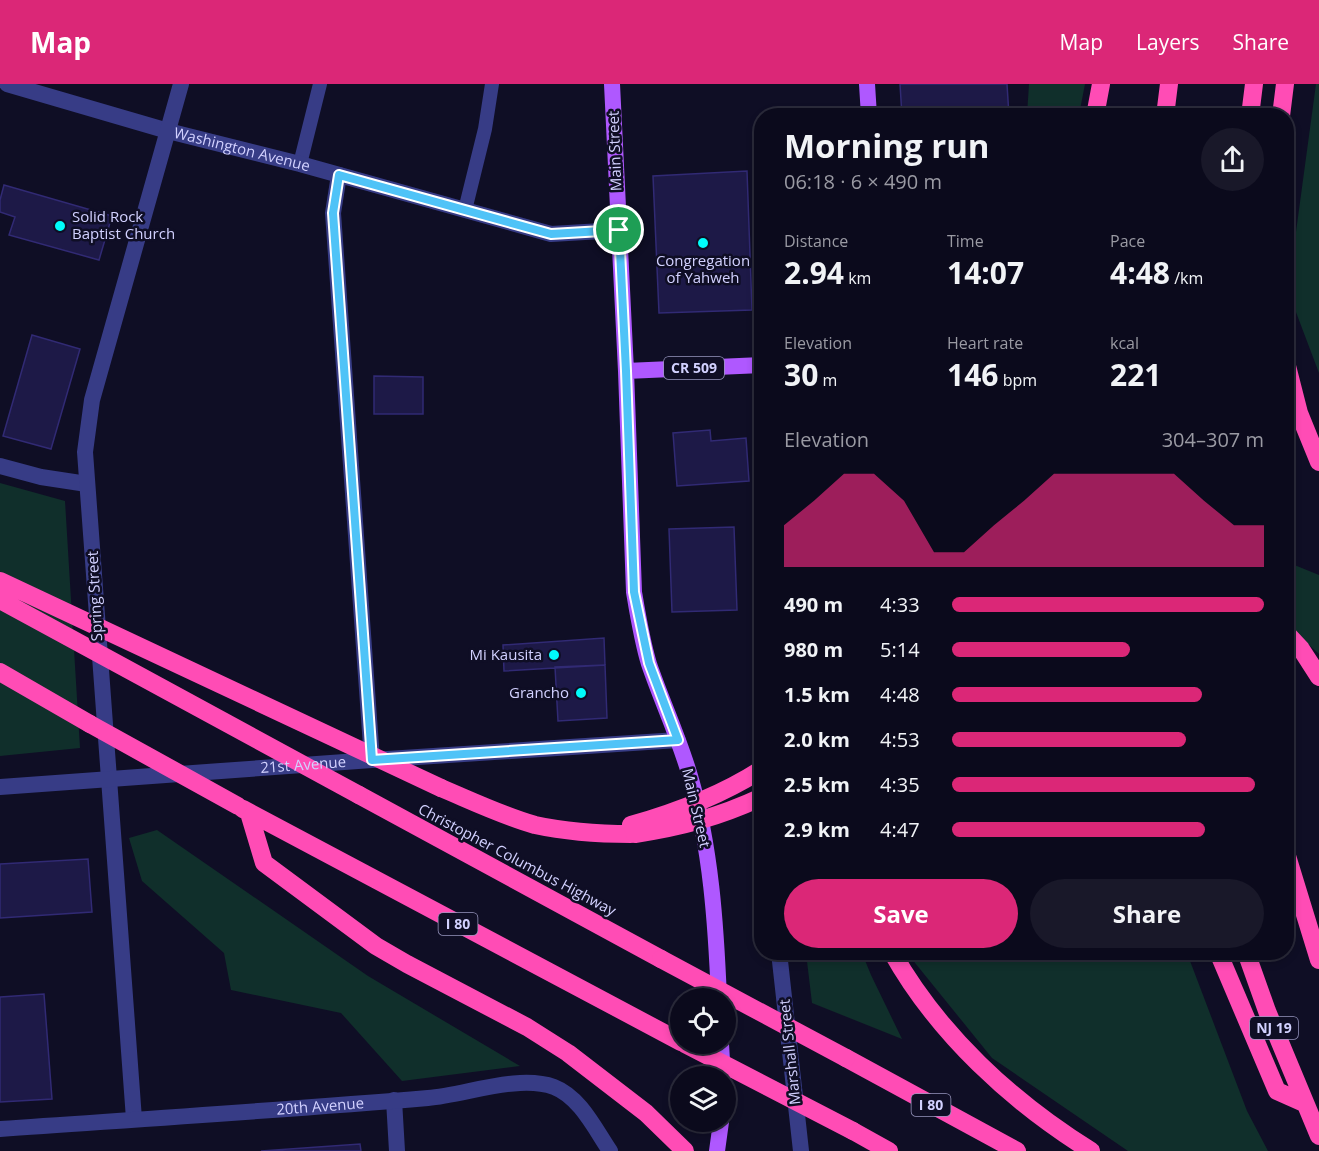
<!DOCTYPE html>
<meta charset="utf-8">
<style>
:root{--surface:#0b0a1c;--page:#191829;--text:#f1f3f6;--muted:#9a9aa3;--line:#2b2b3b;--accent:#db2777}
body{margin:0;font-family:"Open Sans",sans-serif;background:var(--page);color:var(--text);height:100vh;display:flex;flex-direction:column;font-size:22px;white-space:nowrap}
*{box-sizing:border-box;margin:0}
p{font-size:20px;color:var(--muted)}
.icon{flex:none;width:33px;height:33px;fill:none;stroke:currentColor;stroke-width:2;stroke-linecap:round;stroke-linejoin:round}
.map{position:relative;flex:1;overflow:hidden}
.panel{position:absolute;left:754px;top:24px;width:540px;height:852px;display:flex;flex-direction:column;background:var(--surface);border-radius:24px;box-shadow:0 3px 9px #0003,0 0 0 2px var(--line)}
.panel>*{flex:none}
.fabs{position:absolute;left:670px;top:904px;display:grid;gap:12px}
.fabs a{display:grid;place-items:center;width:66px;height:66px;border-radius:50%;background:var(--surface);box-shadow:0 3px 9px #0003,0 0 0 2px var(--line);font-size:30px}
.pin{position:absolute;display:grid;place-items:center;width:51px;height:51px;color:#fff;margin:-26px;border:3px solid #fff;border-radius:50%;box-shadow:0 2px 6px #0007}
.round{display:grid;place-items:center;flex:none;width:63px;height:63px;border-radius:32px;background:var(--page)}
.head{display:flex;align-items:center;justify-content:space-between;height:102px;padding:0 30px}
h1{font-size:33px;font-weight:700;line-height:45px}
.stats{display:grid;grid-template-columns:repeat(3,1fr);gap:9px;height:102px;padding:6px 30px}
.stats div{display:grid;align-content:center}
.stats b{font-size:30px;font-weight:700}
.stats small{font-size:16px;font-weight:400}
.stats p{font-size:16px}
.chart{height:168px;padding:12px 30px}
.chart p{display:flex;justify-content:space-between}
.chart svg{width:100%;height:108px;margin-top:6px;fill:var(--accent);opacity:.7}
.primary-button{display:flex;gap:12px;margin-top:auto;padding:12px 30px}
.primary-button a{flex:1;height:69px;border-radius:36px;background:var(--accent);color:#fff;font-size:24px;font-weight:700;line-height:69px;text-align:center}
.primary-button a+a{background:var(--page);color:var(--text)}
ul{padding:0 30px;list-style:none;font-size:20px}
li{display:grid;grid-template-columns:96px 72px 1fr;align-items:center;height:45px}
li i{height:15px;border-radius:8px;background:var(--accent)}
header{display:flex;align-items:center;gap:36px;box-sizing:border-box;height:84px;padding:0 30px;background:var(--accent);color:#fff}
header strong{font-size:28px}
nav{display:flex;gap:33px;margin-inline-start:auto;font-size:21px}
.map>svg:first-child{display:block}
.green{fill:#102f2b}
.building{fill:#1d1947;stroke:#312a74;stroke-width:1.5}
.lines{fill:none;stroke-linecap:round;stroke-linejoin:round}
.service{stroke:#373c86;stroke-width:14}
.minor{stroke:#373c86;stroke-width:16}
.tertiary{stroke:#373c86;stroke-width:16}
.primary{stroke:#af58ff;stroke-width:16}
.motorway{stroke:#ff4cb5;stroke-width:18}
.motorway-bridge{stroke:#ff4cb5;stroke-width:18}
.route-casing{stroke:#fff;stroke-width:12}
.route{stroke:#4fc3f7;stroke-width:8}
.poi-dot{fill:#00fcfb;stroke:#0f0e25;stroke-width:2}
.labels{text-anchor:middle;stroke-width:5;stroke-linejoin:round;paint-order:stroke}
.shield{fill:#0f0e25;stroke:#9896be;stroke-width:1.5}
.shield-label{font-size:14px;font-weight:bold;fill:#d2d1ff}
.street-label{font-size:15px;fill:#d2d1ff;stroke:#0f0e25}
.poi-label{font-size:15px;fill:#d2d1ff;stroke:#0f0e25;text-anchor:end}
</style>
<header>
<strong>Map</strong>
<nav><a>Map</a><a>Layers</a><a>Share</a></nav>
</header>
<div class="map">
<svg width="1319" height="1067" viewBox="0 0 1319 1067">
<rect width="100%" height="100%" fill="#0f0e25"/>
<path class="green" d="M1029,0h56l-6,31h-52z
M1316,0h3v289l-31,-82z
M0,399l65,18 15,247 -80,8z
M1287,478l32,13v79l-32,-29z
M157,746l211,146 152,90 -118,15 -61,-68 -110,-23 -7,-37 -82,-72 -13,-43z
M806,869h56l9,22 31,64 -90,-36z
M907,869h280l60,158 21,40h-140l-136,-93z"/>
<path class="building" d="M900,0h107l2,32h-107z
M747,87l5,139 -93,3 -6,-137z
M4,101l108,31 -13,44 -90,-25 6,-18 -15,-5v-12z
M32,251l48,14 -29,100 -48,-13z
M374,292l49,1v37h-49z
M710,346l1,11 35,-3 3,43 -72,5 -4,-53z
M734,443l3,83 -65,2 -3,-83z
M604,554l1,27 -101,6 -1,-26z
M605,581l2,53 -49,3 -3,-54z
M88,775l4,53 -92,6v-54z
M44,910l8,105 -52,3v-105z
M360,1060l1,7h-100z"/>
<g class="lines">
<path class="service" d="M300,80l20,-80
M465,126l20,-81 7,-45"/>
<g class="minor">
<path id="s1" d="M7,0l161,47 132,33 251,70 68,-4"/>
<path d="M339,91l-6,38 39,547"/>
<path d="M0,382l41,11 46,7"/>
<path d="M394,1016l3,51"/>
<path d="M134,1035l-49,-667 7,-52 89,-316"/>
<path id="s2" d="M0,1045c143,-10 285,-19 428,-31 38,-3 90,-24 126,-11 26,10 41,42 56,64"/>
</g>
<g class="tertiary">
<path d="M762,657v16"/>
<path id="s3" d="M0,703l372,-27 306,-20"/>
<path d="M779,868l22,199"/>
</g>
<path class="primary" d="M612,0l14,287 8,221c4,24 8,49 15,72 13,38 30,74 41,112 21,72 26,149 29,223
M867,0l2,32
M626,287l136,-6
M721,960l2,33
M717,1067l4,-29"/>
<path class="motorway" d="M1095,32l6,-32
M1165,32l4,-32
M1250,32l4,-32
M1281,32l4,-32
M1287,282l12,47 20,49
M1287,550l14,15 18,28
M0,588l90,52
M441,704c31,13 62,28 94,37 32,7 64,9 96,9
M359,711l302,164
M243,725l438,233
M249,729l15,50 112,83 31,18 120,63 41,26 78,60 39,38
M1287,772l32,104
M892,868c46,82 120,150 199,199
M1218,868l59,139 27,12
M1246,868l21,59 52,125
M846,974l171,93
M853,1047l36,20"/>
<path class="motorway-bridge" d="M0,497l441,207
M0,516l359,195
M90,640l148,82
M631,741c46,-13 91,-30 131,-56
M635,750c46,-7 84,-17 127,-37
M661,875l185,99
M685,960l168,87"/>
</g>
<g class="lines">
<defs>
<path id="route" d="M339,91l212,59 68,-4 7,141 8,221 15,71 29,77 -306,20 -39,-547z"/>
</defs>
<use href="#route" class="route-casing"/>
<use href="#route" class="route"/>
</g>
<g class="poi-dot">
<circle cx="60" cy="142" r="6"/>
<circle cx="703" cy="159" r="6"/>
<circle cx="554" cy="571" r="6"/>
<circle cx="581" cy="609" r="6"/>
</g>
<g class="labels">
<g class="shield">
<rect x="664" y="273" width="60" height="22" rx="4.5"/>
<rect x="438.5" y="829" width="39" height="22" rx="4.5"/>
<rect x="1250" y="933" width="48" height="22" rx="4.5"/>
<rect x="911.5" y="1010" width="39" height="22" rx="4.5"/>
</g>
<g class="shield-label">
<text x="694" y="289">CR 509</text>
<text x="458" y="845">I 80</text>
<text x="1274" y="949">NJ 19</text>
<text x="931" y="1026">I 80</text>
</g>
<g class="street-label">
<text dy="5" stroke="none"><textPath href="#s1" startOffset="244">Washington Avenue</textPath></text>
<text transform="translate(615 67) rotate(-92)" y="5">Main Street</text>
<text transform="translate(95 512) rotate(-93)" y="5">Spring Street</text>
<text dy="5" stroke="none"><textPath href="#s3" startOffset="304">21st Avenue</textPath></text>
<text transform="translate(696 724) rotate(77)" y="5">Main Street</text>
<text transform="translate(517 776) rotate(28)" y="5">Christopher Columbus Highway</text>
<text transform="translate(790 968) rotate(-96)" y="5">Marshall Street</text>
<text dy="5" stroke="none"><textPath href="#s2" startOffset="321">20th Avenue</textPath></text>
</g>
<g class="poi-label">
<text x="72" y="138" text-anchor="start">Solid Rock<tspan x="72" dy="17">Baptist Church</tspan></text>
<text x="703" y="182" text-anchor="middle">Congregation<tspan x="703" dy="17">of Yahweh</tspan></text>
<text x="542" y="576">Mi Kausita</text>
<text x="569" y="614">Grancho</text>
</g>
</g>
</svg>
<div class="fabs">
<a><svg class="icon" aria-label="locate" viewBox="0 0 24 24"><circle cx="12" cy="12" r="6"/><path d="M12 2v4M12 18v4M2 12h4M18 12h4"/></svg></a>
<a><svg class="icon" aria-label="layers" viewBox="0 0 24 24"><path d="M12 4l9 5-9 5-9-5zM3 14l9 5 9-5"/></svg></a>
</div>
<div class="pin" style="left:619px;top:146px;background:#1e9e55"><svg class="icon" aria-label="arrive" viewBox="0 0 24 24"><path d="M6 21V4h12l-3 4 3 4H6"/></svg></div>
<section class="panel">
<div class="head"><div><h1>Morning run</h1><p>06:18 · 6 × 490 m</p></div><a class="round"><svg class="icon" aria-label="share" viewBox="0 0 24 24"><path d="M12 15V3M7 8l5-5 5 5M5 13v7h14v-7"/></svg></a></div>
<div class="stats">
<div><p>Distance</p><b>2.94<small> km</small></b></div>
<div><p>Time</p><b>14:07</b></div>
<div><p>Pace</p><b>4:48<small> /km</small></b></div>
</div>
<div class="stats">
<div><p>Elevation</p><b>30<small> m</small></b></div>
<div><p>Heart rate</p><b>146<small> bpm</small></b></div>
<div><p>kcal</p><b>221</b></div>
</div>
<div class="chart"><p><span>Elevation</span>304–307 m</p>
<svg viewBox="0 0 160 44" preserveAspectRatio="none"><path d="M0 44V27L10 17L20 6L30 6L40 17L50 38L60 38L70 27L80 17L90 6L100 6L110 6L120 6L130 6L140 17L150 27L160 27V44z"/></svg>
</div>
<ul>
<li><b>490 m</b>4:33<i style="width:100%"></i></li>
<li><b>980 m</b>5:14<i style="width:57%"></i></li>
<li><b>1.5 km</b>4:48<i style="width:80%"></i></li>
<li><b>2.0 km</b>4:53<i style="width:75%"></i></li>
<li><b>2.5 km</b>4:35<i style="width:97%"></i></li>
<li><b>2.9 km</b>4:47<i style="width:81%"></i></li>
</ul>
<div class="primary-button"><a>Save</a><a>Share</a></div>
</section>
</div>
